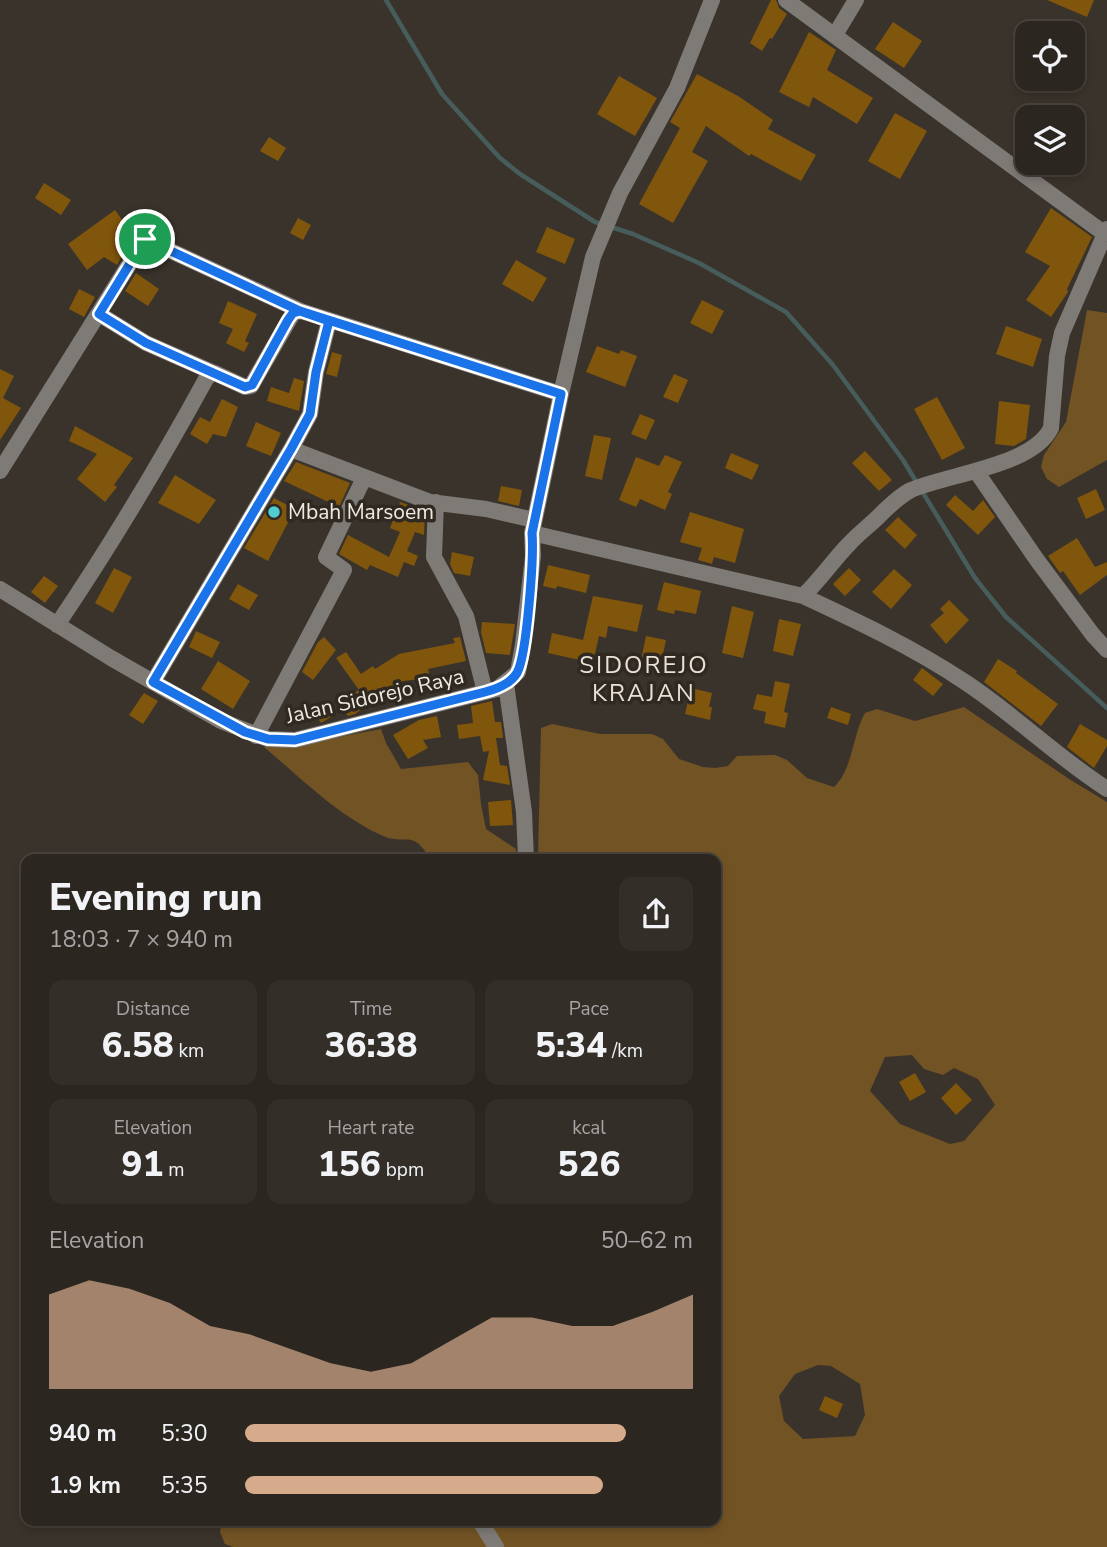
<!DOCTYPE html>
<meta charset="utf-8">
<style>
:root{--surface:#2c2620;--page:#342e29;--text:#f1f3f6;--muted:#a6a5a5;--line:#48433e;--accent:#d6ab8b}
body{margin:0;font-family:"Nunito Sans",sans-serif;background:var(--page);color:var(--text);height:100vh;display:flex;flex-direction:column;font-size:26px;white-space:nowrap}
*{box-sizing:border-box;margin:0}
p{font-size:23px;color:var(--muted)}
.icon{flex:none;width:38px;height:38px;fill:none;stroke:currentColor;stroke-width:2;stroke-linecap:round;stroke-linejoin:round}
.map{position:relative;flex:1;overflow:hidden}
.drawer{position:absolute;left:21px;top:854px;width:700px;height:672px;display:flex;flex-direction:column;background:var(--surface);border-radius:14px;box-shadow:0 4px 10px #0003,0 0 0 2px var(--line)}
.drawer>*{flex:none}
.buttons{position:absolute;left:1015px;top:21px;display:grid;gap:14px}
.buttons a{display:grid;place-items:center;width:70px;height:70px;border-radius:14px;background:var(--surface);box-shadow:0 4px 10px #0003,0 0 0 2px var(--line);font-size:35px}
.pin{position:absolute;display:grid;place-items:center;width:60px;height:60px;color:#fff;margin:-30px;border:4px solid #fff;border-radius:50%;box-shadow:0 2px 7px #0007}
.round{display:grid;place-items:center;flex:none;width:74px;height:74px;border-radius:14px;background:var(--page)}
.overview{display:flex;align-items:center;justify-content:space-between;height:119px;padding:0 28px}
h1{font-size:38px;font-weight:800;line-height:52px}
.stats{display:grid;grid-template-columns:repeat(3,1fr);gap:10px;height:119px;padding:7px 28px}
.stats div{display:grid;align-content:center;border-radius:14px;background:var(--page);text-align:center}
.stats b{font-size:35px;font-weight:800}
.stats small{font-size:19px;font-weight:400}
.stats p{font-size:19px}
.chart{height:196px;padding:14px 28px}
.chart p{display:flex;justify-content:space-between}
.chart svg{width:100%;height:126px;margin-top:7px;fill:var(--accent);opacity:.7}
ul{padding:0 28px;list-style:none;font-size:23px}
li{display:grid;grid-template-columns:112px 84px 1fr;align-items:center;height:52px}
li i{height:18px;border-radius:9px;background:var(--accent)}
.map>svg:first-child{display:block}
.green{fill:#725324;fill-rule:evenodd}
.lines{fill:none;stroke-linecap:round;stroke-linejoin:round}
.stream{stroke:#475d5c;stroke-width:4.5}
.building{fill:#80560c}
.minor{stroke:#7e7a76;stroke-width:16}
.route-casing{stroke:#fff;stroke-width:14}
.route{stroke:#1a73e8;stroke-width:9}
.poi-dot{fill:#51ccd2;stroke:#302921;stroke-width:2.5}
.labels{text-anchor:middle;stroke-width:7;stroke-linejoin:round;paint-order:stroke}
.poi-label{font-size:21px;fill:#eeeae4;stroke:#302921;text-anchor:start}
.street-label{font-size:21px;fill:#eeeae4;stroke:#302921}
.quarter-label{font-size:24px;letter-spacing:2px;fill:#e9e1d6;stroke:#302921}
</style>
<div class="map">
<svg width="1107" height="1547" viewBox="0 0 1107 1547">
<rect width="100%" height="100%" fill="#3a332b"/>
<path class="green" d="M1087,310l20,3v147l-48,27 -12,-8 -6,-12 3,-12 22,-33z
M964,707l105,72 38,23v745h-874l-8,-3 -5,-12 2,-11h494v-662h-178l3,-131 11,-4 48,10h52l11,5 16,20 24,8 12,1 13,-2 9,-10 38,-1 12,5 20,18 27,9c19,-18 18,-51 31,-74l12,-4 38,12zM912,1055l12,14 19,6 11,-7 24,11 17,26 -31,36 -14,3 -50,-20 -30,-33 15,-34zM818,1365l13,1 29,18 5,31 -10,21 -52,3 -19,-18 -5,-25 16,-22z
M381,729l5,14 15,26 67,-7 10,13 3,29 5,25 30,20 2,10h-88c-18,-32 -24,-12 -49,-24 -44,-20 -80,-57 -117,-88l59,-7z"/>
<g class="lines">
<path class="stream" d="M386,0l56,94 58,64 20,16 75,48 38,12 66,29 87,49 47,53 70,95 72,118 31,39 101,91"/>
</g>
<path class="building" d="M771,0h5l3,8 8,6 -15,25 -2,-1 -8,13 -12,-8z
M1047,0h47l-7,17z
M893,22l29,19 -18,27 -29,-19z
M809,32l27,18 -9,20 46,28 -16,26 -44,-27 -4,10 -30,-15z
M697,74l41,22 35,24 -5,9 48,26 -15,26 -50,-27 -2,2 -43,-30 -14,26 16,9 -35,62 -34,-19 41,-76 -10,-6z
M619,76l38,22 -22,38 -38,-22z
M895,113l32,18 -27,48 -32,-18z
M269,137l17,11 -8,13 -18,-10z
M44,183l27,17 -10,15 -26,-17z
M1051,208l41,29 -25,52 1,3 -17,25 -25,-17 24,-34 -25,-14z
M115,210l19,26 -17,29 -13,-8 -17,13 -19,-26z
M298,218l13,7 -8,15 -13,-7z
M547,227l28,12 -10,25 -29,-12z
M516,260l31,18 -14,24 -31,-18z
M136,273l23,16 -11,17 -23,-15z
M79,289l16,8 -11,20 -15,-8z
M702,300l22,11 -12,23 -22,-11z
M228,301l29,13 -12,27 4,2 -5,9 -18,-9 7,-14 -14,-6z
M1006,326l36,13 -9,28 -37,-13z
M597,346l22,8 2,-4 16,6 -12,31 -39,-15z
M332,352l10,3 -5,22 -11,-3z
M0,369l14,7 -11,22 18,10 -21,32z
M674,374l14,6 -10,23 -15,-6z
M294,378l10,3 -5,30 -32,-10 4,-14 18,6z
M937,397l28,51 -23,12 -28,-51z
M222,399l16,8 -12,30 -13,-3 -6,10 -17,-10 10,-17 10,5z
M999,401l31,4 -4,34 -12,7 -19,-2z
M640,414l15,6 -9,20 -15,-6z
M256,422l25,11 -10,23 -25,-10z
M75,426l58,32 -19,27 3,2 -12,15 -28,-23 20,-25 -28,-13z
M594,435l17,3 -9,42 -17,-4z
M865,451l27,29 -13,11 -27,-28z
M731,453l28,12 -7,15 -27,-12z
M665,455l17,7 -14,30 4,2 -7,16 -25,-11 -4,8 -17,-7 17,-43 23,9z
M296,462l54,21 -11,24 -55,-26z
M175,475l41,25 -17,24 -41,-21z
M501,486l21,4 -3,16 -21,-5z
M1096,489l9,21 -19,9 -9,-21z
M955,495l18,16 10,-11 12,17 -17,18 -32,-30z
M274,498l21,11 -27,52 -24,-13z
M400,502l25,9 -1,24 -9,-3 -8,19 11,5 -4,10 -10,-4 -6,15 -28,-12 -3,5 -28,-16 9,-19 41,22 11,-25 -10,-4z
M690,512l54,17 -9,34 -21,-6 -2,7 -14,-4 4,-12 -22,-6z
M898,517l19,18 -12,14 -20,-19z
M1077,538l18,29 12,-5v13l-27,20 -17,-24 -3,2 -12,-17z
M452,552l22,5 -4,19 -16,-3 -4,-9z
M548,565l42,10 -4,18 -29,-7 -1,3 -13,-3z
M114,568l18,9 -19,36 -18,-10z
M849,568l12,12 -16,16 -12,-12z
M894,569l18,16 -21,24 -19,-17z
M44,576l14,10 -13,17 -14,-11z
M664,582l37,9 -5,23 -21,-4 -1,4 -17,-4z
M238,584l20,11 -9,15 -20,-11z
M593,596l50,9 -6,27 -29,-6 -2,12 -7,-2 -6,27 -45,-10 4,-20 31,7z
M949,600l20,20 -23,24 -16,-19 14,-12 -4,-4z
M732,606l22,6 -11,46 -21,-5z
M779,619l22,5 -8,32 -20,-5z
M482,622l33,2 -5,31 -24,-2 -5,-21z
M196,631l24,11 -8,16 -23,-11z
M646,636l20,4 -5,24 -20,-4z
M324,637l12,13 -23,30 -11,-8 16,-30z
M460,637l6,24 -38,8 2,9 -27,3 -48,33 -7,2 -9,-13 20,-13 -23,-32 10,-6 15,22 12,-8 2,3 24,-15 56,-11 -2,-5z
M998,659l19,12 -1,2 42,31 -17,22 -57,-44z
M218,661l32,20 -17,28 -32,-20z
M922,668l21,16 -10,12 -20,-16z
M775,681l15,3 -6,28 4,1 -3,15 -21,-5 2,-11 -13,-3 4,-15 15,3z
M691,688l21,5 -3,14h3l-2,13 -25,-6z
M144,693l14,8 -15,23 -14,-9z
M325,701l9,14 -13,8 -9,-13z
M492,701l3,21h6l2,16h-7l4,27 7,1 3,19 -27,-5 6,-29 -6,1 -3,-16 -21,3 -2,-14 16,-2 -2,-17z
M831,707l20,7 -3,11 -21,-7z
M437,716l4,21 -18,3 5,8 -20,11 -15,-24 26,-15z
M1080,724l27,16v6l-13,22 -27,-21z
M511,800l2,25 -23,1 -2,-24z
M915,1073l11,19 -16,9 -11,-19z
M956,1083l16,17 -16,15 -15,-17z
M825,1396l18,8 -6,14 -18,-8z"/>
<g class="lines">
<path class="minor" d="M786,0l319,234
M835,35l21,-35
M99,314l47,29 66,29
M291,449l19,-35 6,-42 13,-51
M0,471l145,-232 156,72
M976,471l61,89 56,75 14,15
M436,502l-2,55 32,59 19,76
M532,533l29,-139 32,-137 27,-64 57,-105 35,-88
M0,589l111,69 110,63 47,18 27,1 202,-51 21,-17 5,-28 10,-88 -1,-23 271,63c18,-17 30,-36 47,-53 8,-9 19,-17 28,-26 9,-9 21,-21 33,-27 37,-16 122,-24 140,-62l6,-72 5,-23 45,-104
M803,596c56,26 111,52 162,86 50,33 92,75 142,107
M57,625c54,-80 103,-162 149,-246l6,-7 3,1 30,14 6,-1 42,-73 8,-2 260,83
M153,682l138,-233 139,53 56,7 48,11
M506,684l18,128 2,47
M256,736l88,-166 -18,-13 38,-79
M480,1521l16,26"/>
</g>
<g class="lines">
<defs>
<path id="route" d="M145,239l155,72 29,10 -13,51 -6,42 -19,35 -138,233 92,50 23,7 27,1 190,-48c12,-3 25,-8 32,-19 10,-18 17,-117 15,-140l29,-139 -261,-83 -7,2 -5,7 -36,65 -7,2 -99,-44 -47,-29 46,-75"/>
</defs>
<use href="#route" class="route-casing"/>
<use href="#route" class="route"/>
</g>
<circle class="poi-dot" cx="274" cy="512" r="7"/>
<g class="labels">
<g class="poi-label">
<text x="288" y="519">Mbah Marsoem</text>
</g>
<g class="street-label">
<text transform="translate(375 696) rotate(-13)" y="7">Jalan Sidorejo Raya</text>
</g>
<g class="quarter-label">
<text x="644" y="673">SIDOREJO<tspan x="644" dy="28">KRAJAN</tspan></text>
</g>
</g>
</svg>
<div class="buttons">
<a><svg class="icon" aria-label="locate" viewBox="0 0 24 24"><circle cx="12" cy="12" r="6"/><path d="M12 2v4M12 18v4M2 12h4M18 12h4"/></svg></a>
<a><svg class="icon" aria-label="layers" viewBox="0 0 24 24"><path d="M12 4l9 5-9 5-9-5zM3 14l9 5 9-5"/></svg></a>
</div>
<div class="pin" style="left:145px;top:239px;background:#1e9e55"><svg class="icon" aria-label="arrive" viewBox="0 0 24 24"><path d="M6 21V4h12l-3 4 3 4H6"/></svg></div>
<section class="drawer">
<div class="overview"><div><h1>Evening run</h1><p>18:03 · 7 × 940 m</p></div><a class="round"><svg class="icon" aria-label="share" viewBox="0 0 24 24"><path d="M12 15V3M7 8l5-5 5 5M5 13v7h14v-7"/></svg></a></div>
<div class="stats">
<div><p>Distance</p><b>6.58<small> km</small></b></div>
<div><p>Time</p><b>36:38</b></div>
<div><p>Pace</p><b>5:34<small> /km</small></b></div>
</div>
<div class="stats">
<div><p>Elevation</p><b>91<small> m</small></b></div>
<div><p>Heart rate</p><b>156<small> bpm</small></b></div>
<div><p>kcal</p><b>526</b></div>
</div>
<div class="chart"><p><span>Elevation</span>50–62 m</p>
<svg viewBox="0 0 160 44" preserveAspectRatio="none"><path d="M0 44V11L10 6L20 9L30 14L40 22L50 25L60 30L70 35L80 38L90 35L100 27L110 19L120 19L130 22L140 22L150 17L160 11V44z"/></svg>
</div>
<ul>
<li><b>940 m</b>5:30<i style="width:85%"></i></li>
<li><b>1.9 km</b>5:35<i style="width:80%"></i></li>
</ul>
</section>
</div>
